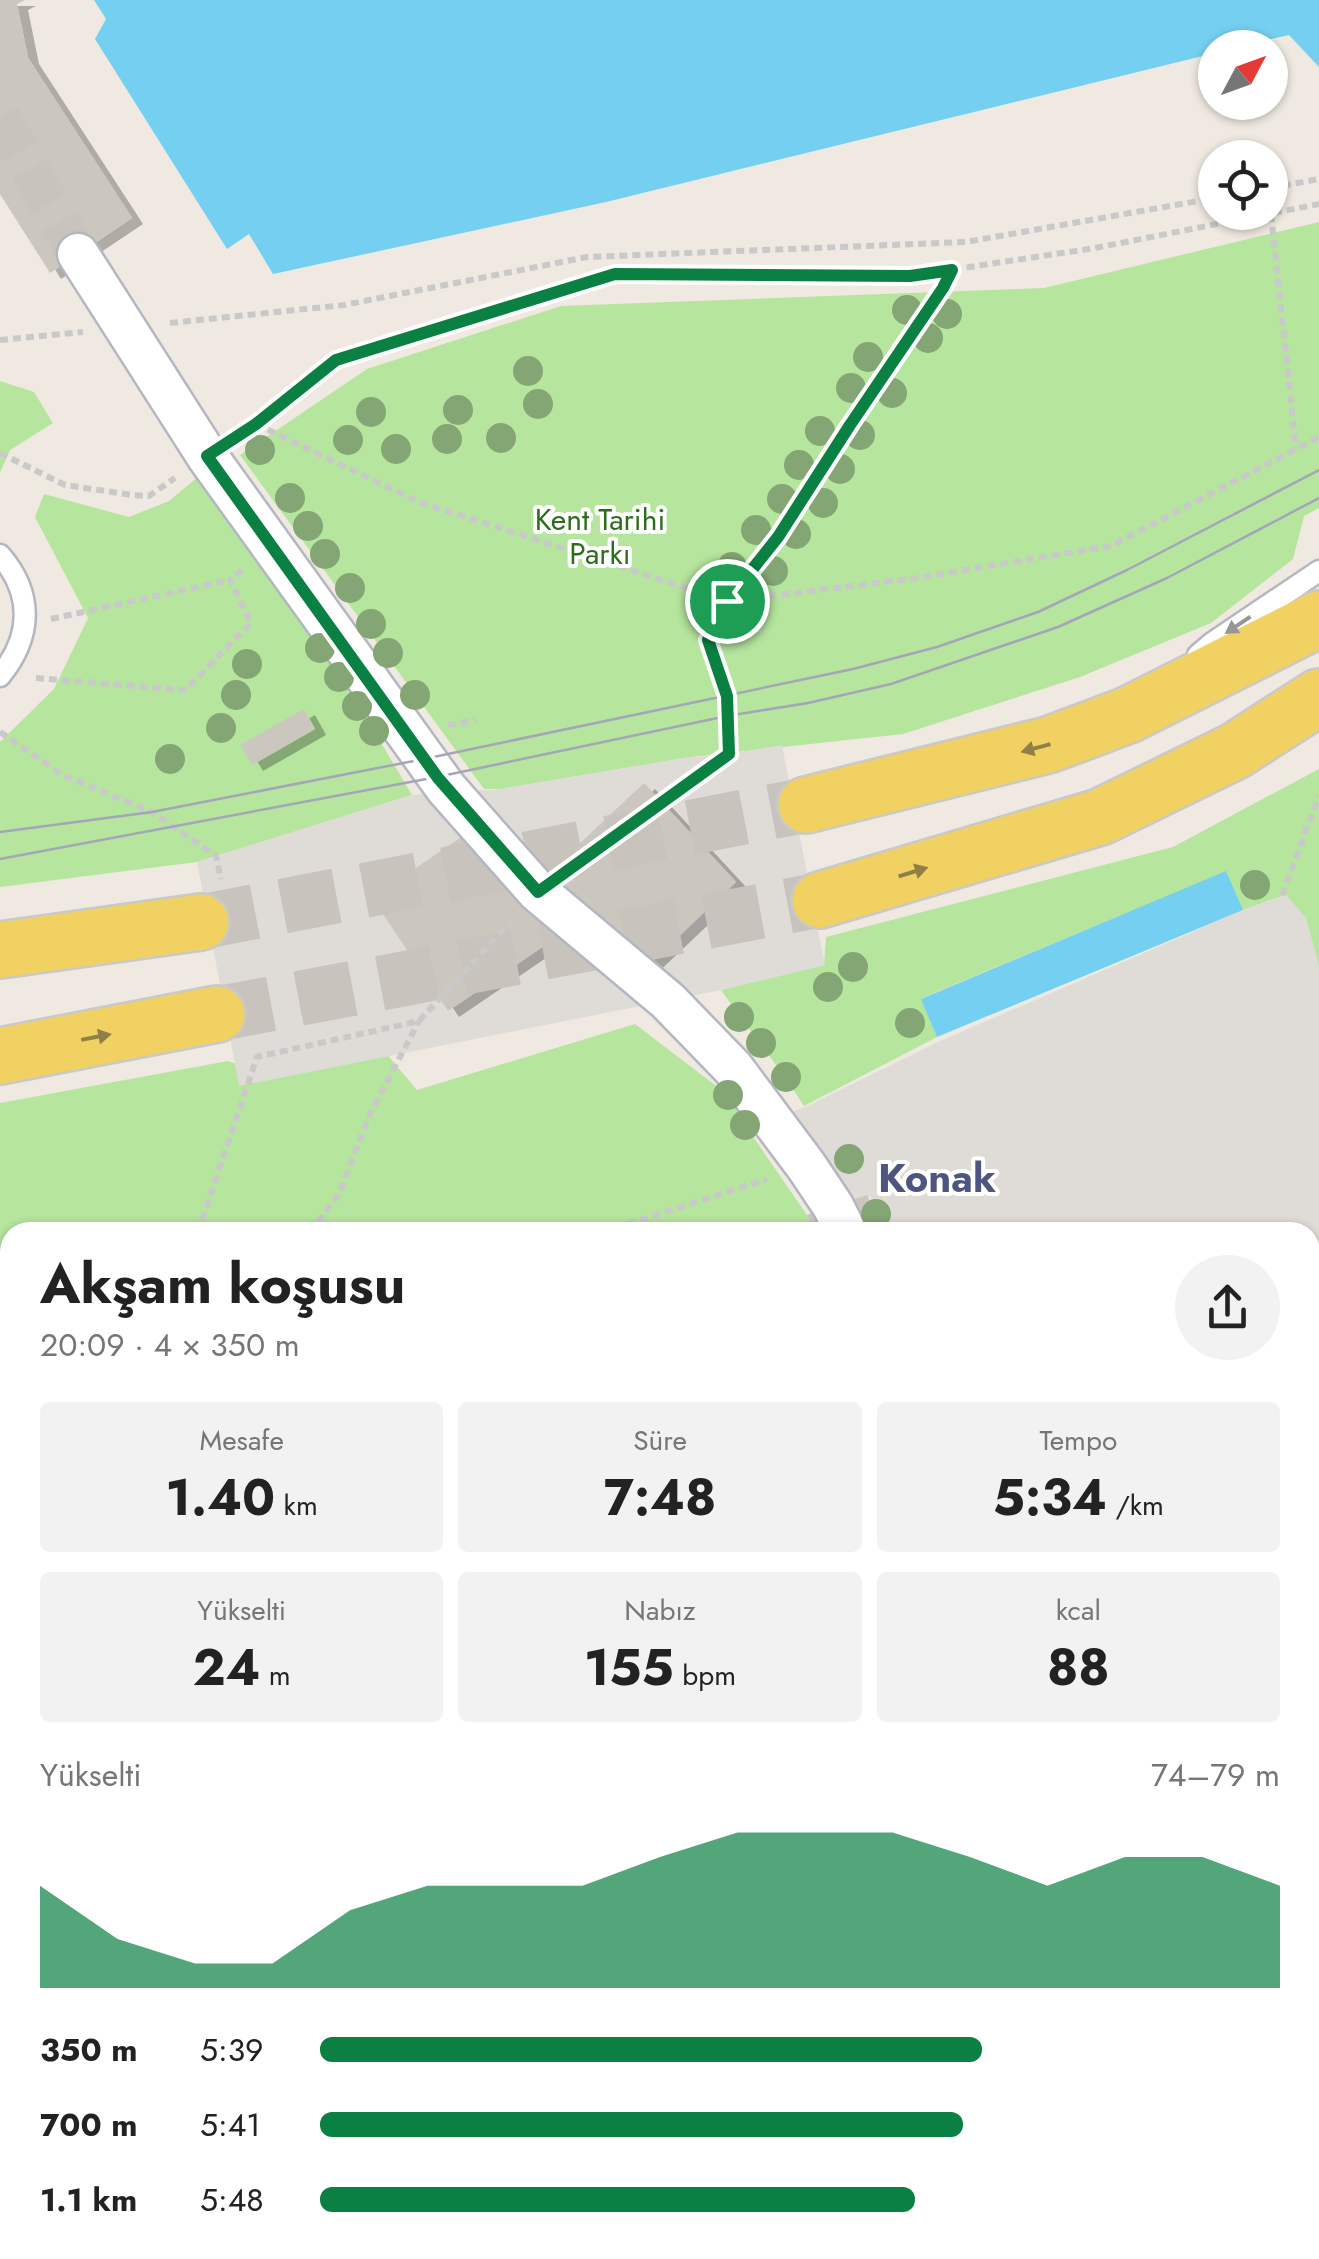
<!DOCTYPE html>
<html lang="tr">
<meta charset="utf-8">
<style>
:root{--surface:#fff;--page:#f2f2f2;--text:#222;--muted:#767676;--accent:#0b8043}
body{margin:0;font-family:Jost,sans-serif;background:var(--page);color:var(--text);height:100vh;display:flex;flex-direction:column;font-size:38px;white-space:nowrap}
*{box-sizing:border-box;margin:0}
p{font-size:32px;color:var(--muted)}
.icon{flex:none;width:55px;height:55px;fill:none;stroke:currentColor;stroke-width:2;stroke-linecap:round;stroke-linejoin:round}
.map{position:relative;flex:1;overflow:hidden}
.side{position:absolute;left:0px;top:1222px;width:1320px;height:1038px;display:flex;flex-direction:column;background:var(--surface);border-radius:30px 30px 0 0;box-shadow:0 2px 8px #0004}
.side>*{flex:none}
.needle{width:65px;rotate:49deg}
.controls{position:absolute;left:1198px;top:30px;display:grid;gap:20px}
.controls a{display:grid;place-items:center;width:90px;height:90px;border-radius:50%;background:var(--surface);box-shadow:0 2px 8px #0004;font-size:50px}
.pin{position:absolute;display:grid;place-items:center;width:85px;height:85px;color:#fff;margin:-42px;border:5px solid #fff;border-radius:50%;box-shadow:0 2px 10px #0007}
.round{display:grid;place-items:center;flex:none;width:105px;height:105px;border-radius:52px;background:var(--page)}
.head{display:flex;align-items:center;justify-content:space-between;height:170px;padding:0 40px}
h1{font-size:55px;font-weight:700;line-height:75px}
.figures{display:grid;grid-template-columns:repeat(3,1fr);gap:15px;height:170px;padding:10px 40px}
.figures div{display:grid;align-content:center;border-radius:10px;background:var(--page);text-align:center}
.figures b{font-size:50px;font-weight:700}
.figures small{font-size:28px;font-weight:400}
.figures p{font-size:28px}
.chart{height:280px;padding:20px 40px}
.chart p{display:flex;justify-content:space-between}
.chart svg{width:100%;height:180px;margin-top:10px;fill:var(--accent);opacity:.7}
ul{padding:0 40px;list-style:none;font-size:32px}
li{display:grid;grid-template-columns:160px 120px 1fr;align-items:center;height:75px}
li i{height:25px;border-radius:12px;background:var(--accent)}
.map>svg:first-child{display:block}
.green{fill:#b6e59e}
.plaza{fill:#dfdcd8}
.water{fill:#75cff0}
.building{fill:#cbc7bf;filter:url(#shadow)}
.lines{fill:none;stroke-linecap:round;stroke-linejoin:round}
.street-tunnel{stroke:#c8c4bd;stroke-width:40;stroke-dasharray:40 20;stroke-linecap:butt}
.primary-tunnel{stroke:#c8c4bd;stroke-width:55;stroke-dasharray:55 28;stroke-linecap:butt}
.lane-casing{stroke:#b4b7c1;stroke-width:25}
.street-casing{stroke:#b4b7c1;stroke-width:45}
.primary-casing{stroke:#c9c9c9;stroke-width:60}
.path{stroke:#c9c9c9;stroke-width:6;stroke-dasharray:8 5;stroke-linecap:butt}
.lane{stroke:#fff;stroke-width:20}
.street{stroke:#fff;stroke-width:40}
.primary{stroke:#f2d163;stroke-width:55}
.tram{stroke:#a3a6b8;stroke-width:2.5}
.tree{fill:#84a574}
.oneway{fill:#969696}
.oneway2{fill:#908048}
.route-casing{stroke:#fff;stroke-width:20}
.route{stroke:#0b8043;stroke-width:12}
.labels{text-anchor:middle;stroke-width:8;stroke-linejoin:round;paint-order:stroke}
.park-label{font-size:30px;fill:#2c6e1b;stroke:#fff}
.district-label{font-size:40px;font-weight:bold;fill:#4d5680;stroke:#fff}
</style>
<div class="map">
<svg width="1319" height="2259" viewBox="0 0 1319 2259">
<defs>
<filter id="shadow"><feDropShadow dx="11" dy="6" stdDeviation="0" flood-color="#0004"/></filter>
</defs>
<rect width="100%" height="100%" fill="#efe9e1"/>
<path class="green" d="M1319,222v286l-15,8 -11,43 -82,64 -131,54 -177,57 -213,23 -189,32h-17l-244,-334 127,-86 194,-63 483,-18z
M0,381l34,11 19,31 -43,27 -10,23z
M206,470l168,261 38,64 -215,67 -197,25v-145l54,-53 34,-71 -53,-101 9,-23 85,23 40,-16z
M1319,769v208l-16,-60 -21,-21 -39,14 -18,-38 -303,126 15,39 -133,69c-26,-41 -56,-77 -83,-116l103,-25 2,-28 347,-90z
M635,1024l93,71 17,30 62,90 8,17h-805v712l-10,3v-844l228,-42 39,15 118,-24 32,38z"/>
<path class="plaza" d="M782,745l43,220 -104,25 -482,96 -42,-224 215,-67 89,-6 189,-32 39,-3z
M1286,895l20,23 13,47v476l-9,6v-215h-422l-18,-36 -33,10 -63,-87 33,-13 133,-65 303,-131z"/>
<path class="water" d="M94,0h1225v67l-30,-32 -53,12 -21,1v5l-609,149 -333,72 -24,-40 -22,15 -132,-210 11,-20z
M1226,871l17,39 -306,127 -16,-38z"/>
<path class="building" d="M0,0h25l-8,4 11,54 104,160 -82,55 -50,-79z
M304,709l11,20 -63,36 -12,-20z
M644,783l92,99 -97,92 -93,-99z
M483,822l77,113 -112,76 -76,-113z
M867,1195l18,37h-70l-8,-17z
M1319,1733v143l-9,-15v-123z
M1310,2049l9,15v56l-9,5z
M10,2108v117l-10,5v-117z
M1310,2149l9,16v94h-203l-4,-9h198z
M134,2250h45l4,9h-69z
M276,2250h224l-20,9h-224z
M737,2250h210l4,9h-233z
M955,2250h154l5,9h-155z"/>
<g class="lines">
<path class="street-tunnel" d="M0,117l78,137"/>
<path class="primary-tunnel" d="M201,922l605,-117
M217,1014l603,-114"/>
<defs>
<path id="lane" d="M0,555c34,39 32,82 0,121
M1198,655l14,-12 107,-72"/>
<path id="street" d="M78,254l129,202 239,332 92,104 130,109 65,67 74,99 26,39 13,26
M1310,1458l9,-5
M1310,1964l9,15
M0,1990l10,-4
M617,2259l20,-9"/>
<path id="primary" d="M806,805l242,-60 80,-30 191,-96
M820,900l280,-83 135,-66 84,-54
M0,950l201,-28
M0,1056l217,-42"/>
</defs>
<use href="#lane" class="lane-casing"/>
<use href="#street" class="street-casing"/>
<use href="#primary" class="primary-casing"/>
<path class="path" d="M1270,188l49,-9
M1271,214l25,234
M170,323l174,-18 243,-48 379,-15 249,-44
M0,340l83,-8
M256,424l163,78 308,99 183,-22 201,-33 208,-109
M239,435l52,-37 45,-38 279,-86 295,2 185,-28 224,-44
M0,453l65,32 67,10 17,1 26,-18
M51,619l179,-39
M36,678l149,12 66,-67 -21,-43 12,-10
M448,725l28,-5
M0,732l63,43 89,37 64,44 5,23
M570,869l159,-115 -2,-59 -19,-55 19,-39 52,-64 71,-112 93,-137 9,-18
M1282,895l37,-99
M198,1232l59,-175 162,-36 93,-101
M310,1232l29,-38 30,-78 50,-95
M603,1232l164,-53
M0,1318l3,19 7,6
M0,1453l10,-4
M0,1769l10,-3
M0,2076l10,-3
M207,2250l4,9
M60,2259l19,-9"/>
<use href="#lane" class="lane"/>
<use href="#street" class="street"/>
<use href="#primary" class="primary"/>
<path class="tram" d="M0,832l152,-20 272,-53 429,-90 84,-22 101,-35 89,-42 192,-100
M0,859l437,-82 290,-61 81,-13 83,-19 167,-57 109,-49 152,-80"/>
</g>
<g class="tree">
<circle cx="907" cy="310" r="15"/>
<circle cx="947" cy="314" r="15"/>
<circle cx="928" cy="338" r="15"/>
<circle cx="868" cy="357" r="15"/>
<circle cx="528" cy="371" r="15"/>
<circle cx="851" cy="388" r="15"/>
<circle cx="892" cy="393" r="15"/>
<circle cx="538" cy="404" r="15"/>
<circle cx="458" cy="410" r="15"/>
<circle cx="371" cy="412" r="15"/>
<circle cx="820" cy="431" r="15"/>
<circle cx="860" cy="435" r="15"/>
<circle cx="501" cy="438" r="15"/>
<circle cx="447" cy="439" r="15"/>
<circle cx="348" cy="440" r="15"/>
<circle cx="396" cy="449" r="15"/>
<circle cx="260" cy="450" r="15"/>
<circle cx="799" cy="465" r="15"/>
<circle cx="840" cy="469" r="15"/>
<circle cx="290" cy="498" r="15"/>
<circle cx="782" cy="499" r="15"/>
<circle cx="823" cy="503" r="15"/>
<circle cx="308" cy="526" r="15"/>
<circle cx="756" cy="530" r="15"/>
<circle cx="796" cy="534" r="15"/>
<circle cx="325" cy="554" r="15"/>
<circle cx="732" cy="567" r="15"/>
<circle cx="773" cy="571" r="15"/>
<circle cx="350" cy="588" r="15"/>
<circle cx="371" cy="624" r="15"/>
<circle cx="320" cy="648" r="15"/>
<circle cx="388" cy="653" r="15"/>
<circle cx="247" cy="664" r="15"/>
<circle cx="339" cy="677" r="15"/>
<circle cx="236" cy="695" r="15"/>
<circle cx="415" cy="695" r="15"/>
<circle cx="357" cy="706" r="15"/>
<circle cx="221" cy="728" r="15"/>
<circle cx="374" cy="731" r="15"/>
<circle cx="170" cy="759" r="15"/>
<circle cx="1255" cy="885" r="15"/>
<circle cx="853" cy="967" r="15"/>
<circle cx="828" cy="987" r="15"/>
<circle cx="739" cy="1017" r="15"/>
<circle cx="910" cy="1023" r="15"/>
<circle cx="761" cy="1043" r="15"/>
<circle cx="786" cy="1077" r="15"/>
<circle cx="728" cy="1095" r="15"/>
<circle cx="745" cy="1125" r="15"/>
<circle cx="849" cy="1159" r="15"/>
<circle cx="876" cy="1214" r="15"/>
</g>
<defs><path id="oneway-solid" d="M-6-.8H1V-3.2L6.5 0L1 3.2V.8H-6Z" transform="scale(2.5)"/></defs>
<use class="oneway" href="#oneway-solid" transform="translate(1238 625) rotate(146)"/>
<g class="oneway2">
<use href="#oneway-solid" transform="translate(1036 748) rotate(165)"/>
<use href="#oneway-solid" transform="translate(913 872) rotate(-17)"/>
<use href="#oneway-solid" transform="translate(96 1037) rotate(-11)"/>
</g>
<g class="lines">
<defs>
<path id="route" d="M952,270l-9,18 -93,137 -72,112 -51,64 -19,39 19,56 2,58 -191,138 -100,-114 -231,-322 49,-32 80,-64 279,-86 295,2z"/>
</defs>
<use href="#route" class="route-casing"/>
<use href="#route" class="route"/>
</g>
<g class="labels">
<g class="park-label">
<text x="600" y="530">Kent Tarihi<tspan x="600" dy="34">Parkı</tspan></text>
</g>
<g class="district-label">
<text x="937" y="1192">Konak</text>
</g>
</g>
</svg>
<div class="controls">
<a><svg class="needle" viewBox="-14 -14 28 28"><path d="M0-13l5 13h-10z" fill="#e53935"/><path d="M0 13l5-13h-10z" fill="#767676"/></svg></a>
<a><svg class="icon" aria-label="locate" viewBox="0 0 24 24"><circle cx="12" cy="12" r="6"/><path d="M12 2v4M12 18v4M2 12h4M18 12h4"/></svg></a>
</div>
<div class="pin" style="left:727px;top:601px;background:#1e9e55"><svg class="icon" aria-label="arrive" viewBox="0 0 24 24"><path d="M6 21V4h12l-3 4 3 4H6"/></svg></div>
<section class="side">
<div class="head"><div><h1>Akşam koşusu</h1><p>20:09 · 4 × 350 m</p></div><a class="round"><svg class="icon" aria-label="share" viewBox="0 0 24 24"><path d="M12 15V3M7 8l5-5 5 5M5 13v7h14v-7"/></svg></a></div>
<div class="figures">
<div><p>Mesafe</p><b>1.40<small> km</small></b></div>
<div><p>Süre</p><b>7:48</b></div>
<div><p>Tempo</p><b>5:34<small> /km</small></b></div>
</div>
<div class="figures">
<div><p>Yükselti</p><b>24<small> m</small></b></div>
<div><p>Nabız</p><b>155<small> bpm</small></b></div>
<div><p>kcal</p><b>88</b></div>
</div>
<div class="chart"><p><span>Yükselti</span>74–79 m</p>
<svg viewBox="0 0 160 44" preserveAspectRatio="none"><path d="M0 44V19L10 32L20 38L30 38L40 25L50 19L60 19L70 19L80 12L90 6L100 6L110 6L120 12L130 19L140 12L150 12L160 19V44z"/></svg>
</div>
<ul>
<li><b>350 m</b>5:39<i style="width:69%"></i></li>
<li><b>700 m</b>5:41<i style="width:67%"></i></li>
<li><b>1.1 km</b>5:48<i style="width:62%"></i></li>
</ul>
</section>
</div>
